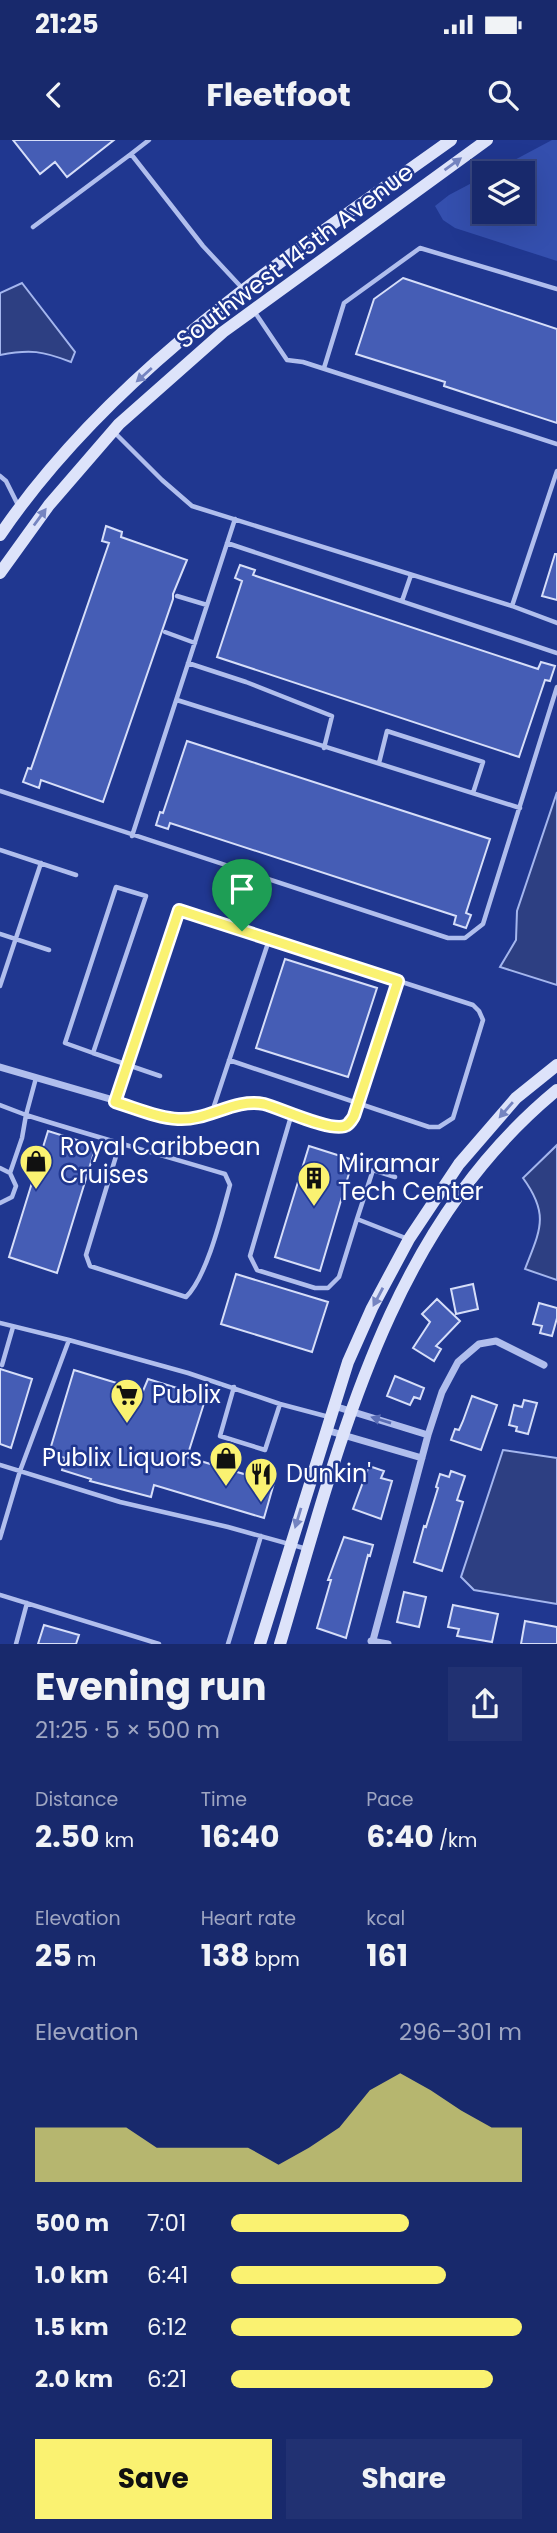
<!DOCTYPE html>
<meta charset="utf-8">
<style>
:root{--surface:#18296c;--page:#213172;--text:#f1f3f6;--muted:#9fa6c2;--line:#36457f;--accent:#faf271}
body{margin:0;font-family:Poppins,sans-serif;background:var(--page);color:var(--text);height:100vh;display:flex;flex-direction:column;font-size:26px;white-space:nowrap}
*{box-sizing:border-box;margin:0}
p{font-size:23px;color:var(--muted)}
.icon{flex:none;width:38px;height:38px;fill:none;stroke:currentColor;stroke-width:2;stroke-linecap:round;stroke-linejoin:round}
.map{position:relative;height:1504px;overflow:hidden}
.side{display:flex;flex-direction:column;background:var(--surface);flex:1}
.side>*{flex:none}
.tools{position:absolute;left:472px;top:21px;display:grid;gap:14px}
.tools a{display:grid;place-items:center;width:63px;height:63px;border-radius:0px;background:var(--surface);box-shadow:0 7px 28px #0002,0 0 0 2px var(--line);font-size:35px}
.pin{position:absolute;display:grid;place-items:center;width:60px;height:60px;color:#fff;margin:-72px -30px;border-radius:50% 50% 50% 0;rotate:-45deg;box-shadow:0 0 7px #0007}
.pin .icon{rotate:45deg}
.round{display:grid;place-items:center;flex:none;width:74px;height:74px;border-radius:0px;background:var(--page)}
.head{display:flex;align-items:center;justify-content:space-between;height:119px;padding:0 35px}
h1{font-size:38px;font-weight:700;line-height:52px}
.metrics{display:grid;grid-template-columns:repeat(3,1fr);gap:10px;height:119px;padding:7px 35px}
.metrics div{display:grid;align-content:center}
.metrics b{font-size:30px;font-weight:700}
.metrics small{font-size:19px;font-weight:400}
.metrics p{font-size:19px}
.chart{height:196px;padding:14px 35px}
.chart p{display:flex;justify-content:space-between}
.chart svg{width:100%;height:126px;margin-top:7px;fill:var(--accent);opacity:.7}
.button{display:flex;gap:14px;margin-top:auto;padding:14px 35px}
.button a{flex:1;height:80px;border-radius:0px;background:var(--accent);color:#111;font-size:28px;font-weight:700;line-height:80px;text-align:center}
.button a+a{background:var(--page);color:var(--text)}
ul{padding:0 35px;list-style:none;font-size:23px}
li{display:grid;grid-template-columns:112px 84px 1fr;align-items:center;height:52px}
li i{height:18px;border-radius:9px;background:var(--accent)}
.status{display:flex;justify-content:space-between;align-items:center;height:49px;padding:0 35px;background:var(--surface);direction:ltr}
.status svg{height:19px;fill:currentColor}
header{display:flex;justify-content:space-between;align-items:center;height:91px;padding:0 35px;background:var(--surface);font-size:32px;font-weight:700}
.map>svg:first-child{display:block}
.green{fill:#344fae}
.water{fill:#2d3f82;stroke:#a4b6ee;stroke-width:2}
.building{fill:#455db5;stroke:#d6def9;stroke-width:2}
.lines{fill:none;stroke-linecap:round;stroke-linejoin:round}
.lane{stroke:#b0beed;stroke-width:4.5}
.street{stroke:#b0beed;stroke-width:7}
.secondary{stroke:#dde3fa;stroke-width:12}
.oneway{fill:#7584c0}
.oneway2{fill:#5a6db5}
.route-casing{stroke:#fff;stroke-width:14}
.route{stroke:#faf271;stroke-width:9}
.labels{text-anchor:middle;stroke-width:5;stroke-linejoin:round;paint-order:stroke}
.street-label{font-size:24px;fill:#fff;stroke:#203790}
.poi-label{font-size:24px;fill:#fff;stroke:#203790;text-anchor:start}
</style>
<div class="status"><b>21:25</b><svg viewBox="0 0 49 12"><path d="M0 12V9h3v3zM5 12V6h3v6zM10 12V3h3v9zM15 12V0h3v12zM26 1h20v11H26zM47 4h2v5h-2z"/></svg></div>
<header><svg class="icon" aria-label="back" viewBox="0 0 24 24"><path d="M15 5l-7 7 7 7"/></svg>Fleetfoot<svg class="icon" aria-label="search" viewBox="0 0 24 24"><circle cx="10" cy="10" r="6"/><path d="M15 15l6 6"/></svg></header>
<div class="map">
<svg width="557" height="1504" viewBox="0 0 557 1504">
<rect width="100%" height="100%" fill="#203790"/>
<path class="green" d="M552,0h5v121l-102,-33 -12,-8 -8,-14 14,-11 36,-19v36h38v-39h-33z"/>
<path class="water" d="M22,143l53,69 -4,10c-28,-11 -41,-13 -71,-7v-62z
M557,652v193l-57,-18 16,-27 1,-29z
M557,1005v135l-32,-11c15,-39 25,-54 -2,-91z
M503,1310l54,8v146l-83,-14 -13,-13z"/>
<path class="building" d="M13,0h101l-47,37 -12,-15 -15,12z
M403,138l154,51v94l-113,-37 1,-4 -89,-28 18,-55z
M106,386l16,6 -1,5 66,23 -14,34v5l-70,203 -62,-22 -2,8 -16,-6 5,-14 3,1 78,-226 -7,-2z
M555,414h2v46l-15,-4z
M240,425l15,5 -2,5 285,94 3,-7 14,4 -5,15 -5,-1 -26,77 -302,-100 25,-76 -7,-3z
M187,601l303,98 -24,74 5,2 -5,13 -12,-4 2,-8 -286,-93 -2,6 -12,-4 4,-13 3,1z
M285,819l92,29 -29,89 -92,-29z
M48,991l48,15 -39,127 -48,-16z
M309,1006l44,14 -33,111 -45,-14z
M236,1134l92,28 -16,50 -91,-28z
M473,1144l5,25 -22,5 -5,-25z
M437,1159l23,22 -24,25 5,3 -7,12 -21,-13 17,-26 -8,-8z
M539,1163l18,5v10l-5,18 -12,-3 2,-7 -9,-2z
M0,1229l32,10 -21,69 -11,-4z
M74,1230l69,21 5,-12 58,18 -19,60 87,26 -10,35 -110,-33 -3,12 -61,-16 1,-2 -29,-9 3,-12 -16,-5z
M395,1236l29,12 -4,11 -6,-2 -4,8 -23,-9z
M472,1256l25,9 -16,45 -30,-10 4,-11 4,1 4,-9z
M524,1260l13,3 -9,31 -12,-3 1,-4 -8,-2 5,-20 8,2z
M369,1326l15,5 -3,7 11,3 -11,38 -28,-10z
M451,1331l14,5 -8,24 6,2 -21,69 -28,-9 10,-36 2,1 12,-39 -2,-1 4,-13 9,3z
M344,1397l29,8 -3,11 -2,-1 -22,83 -29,-10 14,-48h-3z
M404,1452l22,5 -7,30 -22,-5z
M453,1465l45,9 -6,28 -35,-6 2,-7 -11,-2z
M525,1481l32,6v17h-36z
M44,1485l35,10 -3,9h-38z"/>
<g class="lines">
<path class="lane" d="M149,0l-18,14 72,92 40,43
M33,87l98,-73
M254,171l33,49 16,2 254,82
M324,228l20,-65 76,-55 137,41
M115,293l47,47 30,26 320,100 45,17
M0,336l6,5 13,26
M227,403l330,110
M177,456l30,9
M402,461l9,-26
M512,466l45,-135
M165,492l30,11
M188,523l58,19 86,34 -8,32
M177,560l343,108
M379,623l8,-32 96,31 -10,31
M0,651l448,147h17l18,-14 74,-237
M132,696l103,-317
M0,710l76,25
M0,794l49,16
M0,846l41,-123
M93,913l-28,-10 51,-156 30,9 -53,157 67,23
M36,938l-10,37c66,21 133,39 199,59l5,11c-8,29 -23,92 -44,112l-96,-31 -4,-11 34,-112
M115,961l64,-191 294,95 6,6 4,9 -30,98 -14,9h-10l-200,-67
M359,962l39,-121
M0,965l26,10 -4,23 -12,35
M212,972l57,-172
M292,973l-42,143 7,14 58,18h13l11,-11 18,-58 51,20
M0,1028l10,5 6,13 -4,11 -12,6
M357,1079l16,-49 22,7
M0,1183l69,17 -49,131 -20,67
M69,1200l119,33 92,31 49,13
M2,1225l11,-38
M234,1247l-14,49 45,14 15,-46
M0,1325l120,37 108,25 79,22
M0,1455l159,49
M16,1504l11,-41
M228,1504l33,-108"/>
<path class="street" d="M0,927l179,52c7,-1 15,-1 22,-3 20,-4 37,-15 59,-13 20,2 67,29 84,23 9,-4 12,-14 14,-23
M334,1266l94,29
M326,1290l96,28
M371,1501l17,3
M372,1504l56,-209 14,-43 16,-30 21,-18 17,-3 48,24"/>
<path class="secondary" d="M0,395c114,-167 289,-279 451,-395
M0,433l49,-68 70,-81 104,-92 264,-192
M260,1504l88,-282 24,-54 37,-69 50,-75 57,-66 41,-33
M280,1504c60,-201 107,-414 277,-554"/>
</g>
<defs><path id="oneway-solid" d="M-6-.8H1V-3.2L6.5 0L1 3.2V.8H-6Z" transform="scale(1.75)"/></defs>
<g class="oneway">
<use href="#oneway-solid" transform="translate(453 24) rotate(-36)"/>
<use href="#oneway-solid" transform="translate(144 235) rotate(138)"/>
<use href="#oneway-solid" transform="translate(40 377) rotate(-54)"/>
<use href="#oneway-solid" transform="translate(506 970) rotate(131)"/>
<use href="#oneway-solid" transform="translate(378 1157) rotate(118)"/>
<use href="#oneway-solid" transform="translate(298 1378) rotate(107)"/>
</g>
<use class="oneway2" href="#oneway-solid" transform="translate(381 1280) rotate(-163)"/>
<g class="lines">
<defs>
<path id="route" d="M179,770l219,71 -44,135c0,1 -6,9 -7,9 -13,9 -67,-17 -83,-21 -30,-6 -56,17 -86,15 -21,-1 -43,-11 -63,-17z"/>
</defs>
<use href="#route" class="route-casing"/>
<use href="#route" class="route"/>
</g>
<defs>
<symbol id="shop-pin" viewBox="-11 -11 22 30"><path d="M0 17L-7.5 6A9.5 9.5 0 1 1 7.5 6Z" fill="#faf271" stroke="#203790"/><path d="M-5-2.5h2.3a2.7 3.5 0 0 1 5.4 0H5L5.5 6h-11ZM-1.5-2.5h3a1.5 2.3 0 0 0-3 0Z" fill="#111"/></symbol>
<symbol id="building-pin" viewBox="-11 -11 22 30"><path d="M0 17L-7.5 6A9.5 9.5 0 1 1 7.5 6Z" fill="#faf271" stroke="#203790"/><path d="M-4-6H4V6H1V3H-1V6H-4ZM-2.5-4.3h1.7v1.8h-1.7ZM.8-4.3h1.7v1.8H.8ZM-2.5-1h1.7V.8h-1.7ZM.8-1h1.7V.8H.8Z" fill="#111"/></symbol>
<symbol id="supermarket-pin" viewBox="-11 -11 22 30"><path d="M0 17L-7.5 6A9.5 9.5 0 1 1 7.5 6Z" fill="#faf271" stroke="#203790"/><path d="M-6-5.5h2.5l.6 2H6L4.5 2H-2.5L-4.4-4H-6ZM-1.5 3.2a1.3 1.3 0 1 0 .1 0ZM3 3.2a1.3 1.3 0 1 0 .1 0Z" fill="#111"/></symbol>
<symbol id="restaurant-pin" viewBox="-11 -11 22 30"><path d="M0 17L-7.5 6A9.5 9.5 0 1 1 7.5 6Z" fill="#faf271" stroke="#203790"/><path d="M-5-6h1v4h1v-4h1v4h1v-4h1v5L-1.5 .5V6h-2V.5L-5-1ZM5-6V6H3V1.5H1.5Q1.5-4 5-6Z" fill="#111"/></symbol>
</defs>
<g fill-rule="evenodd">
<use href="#shop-pin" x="17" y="1002" width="38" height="52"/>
<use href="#building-pin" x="295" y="1019" width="38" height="52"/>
<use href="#supermarket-pin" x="108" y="1236" width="38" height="52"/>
<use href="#shop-pin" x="207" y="1299" width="38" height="52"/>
<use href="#restaurant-pin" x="242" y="1315" width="38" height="52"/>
</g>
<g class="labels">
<g class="street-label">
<text transform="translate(295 116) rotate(-37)" y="8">Southwest 145th Avenue</text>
</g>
<g class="poi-label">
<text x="60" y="1015">Royal Caribbean<tspan x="60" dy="28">Cruises</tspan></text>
<text x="338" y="1032">Miramar<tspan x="338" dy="28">Tech Center</tspan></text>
<text x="152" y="1263">Publix</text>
<text x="202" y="1326" text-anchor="end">Publix Liquors</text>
<text x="286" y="1342">Dunkin'</text>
</g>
</g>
</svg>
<div class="tools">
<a><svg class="icon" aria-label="layers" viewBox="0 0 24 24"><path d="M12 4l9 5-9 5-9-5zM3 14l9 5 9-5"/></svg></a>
</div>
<div class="pin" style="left:242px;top:791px;background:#1e9e55"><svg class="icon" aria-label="arrive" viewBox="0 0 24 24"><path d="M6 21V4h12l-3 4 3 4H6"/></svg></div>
</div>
<section class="side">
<div class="head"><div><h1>Evening run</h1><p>21:25 · 5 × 500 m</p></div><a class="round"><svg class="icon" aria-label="share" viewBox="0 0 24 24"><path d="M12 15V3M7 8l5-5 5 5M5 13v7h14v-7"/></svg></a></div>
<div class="metrics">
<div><p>Distance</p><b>2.50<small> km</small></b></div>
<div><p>Time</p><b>16:40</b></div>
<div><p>Pace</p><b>6:40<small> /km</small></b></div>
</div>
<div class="metrics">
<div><p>Elevation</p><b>25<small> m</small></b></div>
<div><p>Heart rate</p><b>138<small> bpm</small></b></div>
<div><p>kcal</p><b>161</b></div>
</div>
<div class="chart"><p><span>Elevation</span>296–301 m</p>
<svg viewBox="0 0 160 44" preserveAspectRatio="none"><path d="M0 44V25L10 25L20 25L30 25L40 32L50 32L60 32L70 32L80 38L90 32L100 25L110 12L120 6L130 12L140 19L150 25L160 25V44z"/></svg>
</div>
<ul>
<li><b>500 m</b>7:01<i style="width:61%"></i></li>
<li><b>1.0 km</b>6:41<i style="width:74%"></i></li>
<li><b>1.5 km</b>6:12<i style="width:100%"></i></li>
<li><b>2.0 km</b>6:21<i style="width:90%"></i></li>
</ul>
<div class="button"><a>Save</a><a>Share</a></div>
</section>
